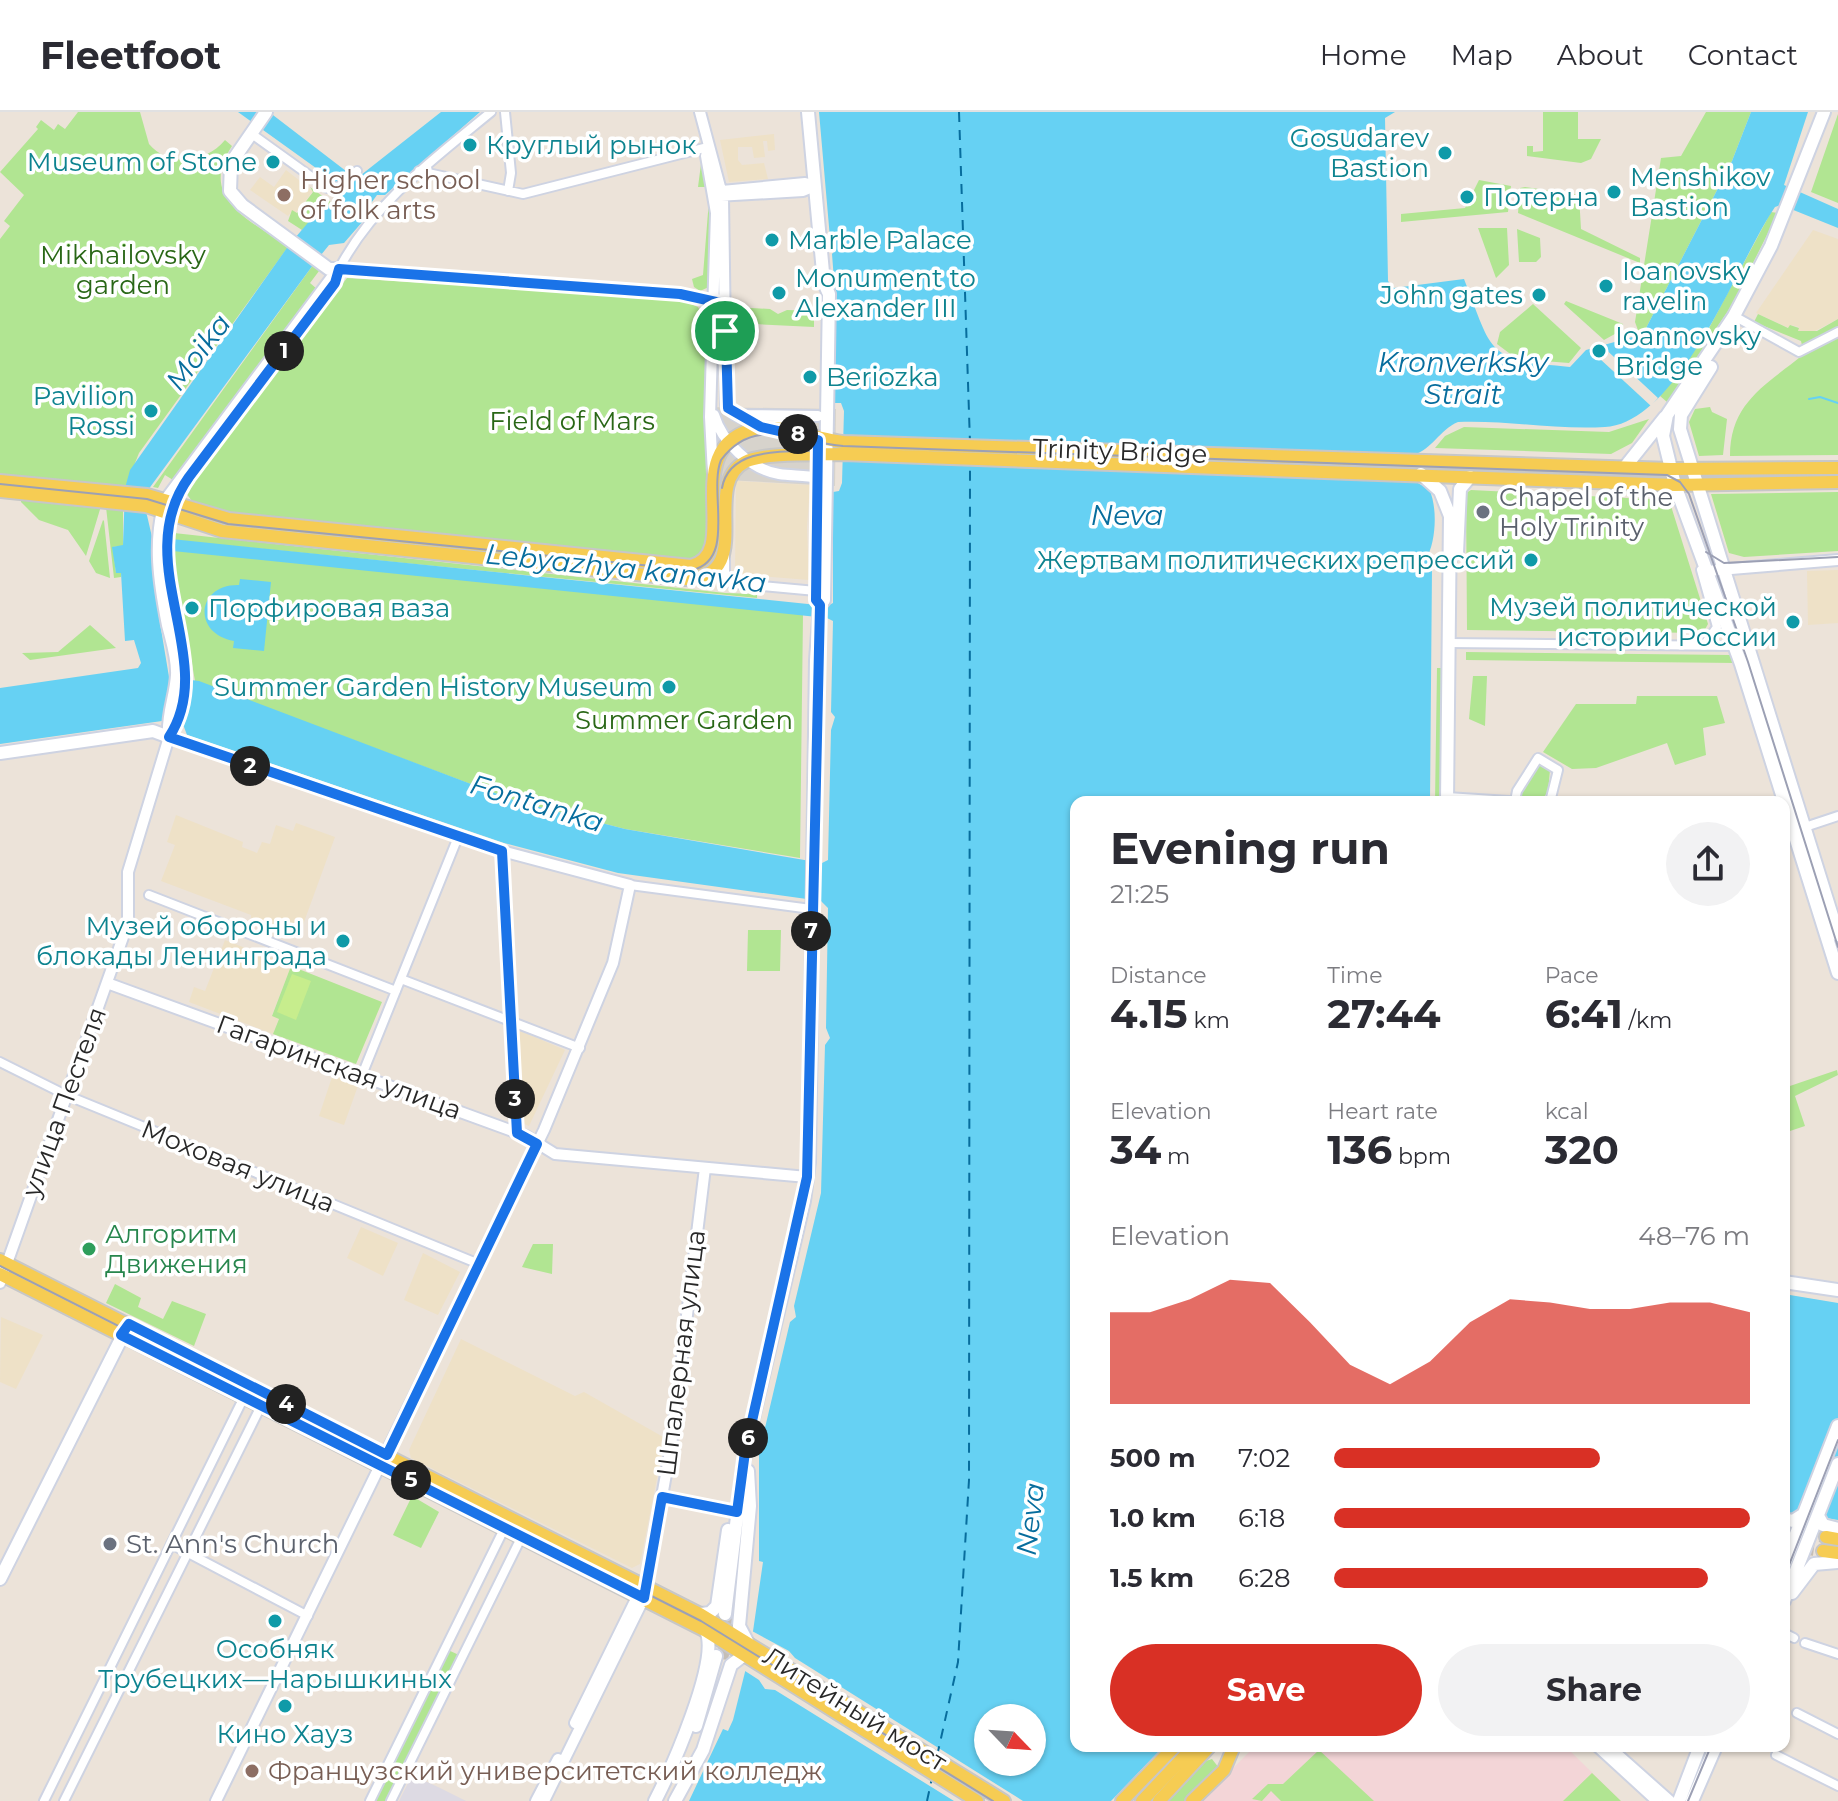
<!DOCTYPE html>
<meta charset="utf-8">
<style>
:root{--surface:#fff;--page:#f2f2f3;--text:#2b2b33;--muted:#7c7c81;--line:#e1e1e2;--accent:#d93025}
body{margin:0;font-family:Montserrat,sans-serif;background:var(--page);color:var(--text);height:100vh;display:flex;flex-direction:column;font-size:30px;white-space:nowrap}
*{box-sizing:border-box;margin:0}
p{font-size:26px;color:var(--muted)}
.icon{flex:none;width:44px;height:44px;fill:none;stroke:currentColor;stroke-width:2;stroke-linecap:round;stroke-linejoin:round}
.map{position:relative;flex:1;overflow:hidden}
.side{position:absolute;left:1070px;top:684px;width:720px;height:956px;display:flex;flex-direction:column;background:var(--surface);border-radius:16px;box-shadow:0 2px 6px #0004}
.side>*{flex:none}
.needle{width:52px;rotate:115deg}
.fabs{position:absolute;left:974px;top:1592px;display:grid;gap:16px}
.fabs a{display:grid;place-items:center;width:72px;height:72px;border-radius:50%;background:var(--surface);box-shadow:0 2px 6px #0004;font-size:40px}
.pin{position:absolute;display:grid;place-items:center;width:68px;height:68px;color:#fff;margin:-34px;border:4px solid #fff;border-radius:50%;box-shadow:0 2px 8px #0007}
.km{position:absolute;width:40px;height:40px;margin:-20px;border-radius:50%;background:#222;color:#fff;font-size:22px;line-height:40px;text-align:center}
.round{display:grid;place-items:center;flex:none;width:84px;height:84px;border-radius:42px;background:var(--page)}
.head{display:flex;align-items:center;justify-content:space-between;height:136px;padding:0 40px}
h1{font-size:44px;font-weight:700;line-height:60px}
.stats{display:grid;grid-template-columns:repeat(3,1fr);gap:12px;height:136px;padding:8px 40px}
.stats div{display:grid;align-content:center}
.stats b{font-size:40px;font-weight:700}
.stats small{font-size:22px;font-weight:400}
.stats p{font-size:22px}
.chart{height:224px;padding:16px 40px}
.chart p{display:flex;justify-content:space-between}
.chart svg{width:100%;height:144px;margin-top:8px;fill:var(--accent);opacity:.7}
.button{display:flex;gap:16px;margin-top:auto;padding:16px 40px}
.button a{flex:1;height:92px;border-radius:48px;background:var(--accent);color:#fff;font-size:32px;font-weight:700;line-height:92px;text-align:center}
.button a+a{background:var(--page);color:var(--text)}
ul{padding:0 40px;list-style:none;font-size:26px}
li{display:grid;grid-template-columns:128px 96px 1fr;align-items:center;height:60px}
li i{height:20px;border-radius:10px;background:var(--accent)}
header{display:flex;align-items:center;gap:48px;box-sizing:border-box;height:112px;padding:0 40px;background:var(--surface);border-bottom:2px solid var(--line)}
header strong{font-size:38px}
nav{display:flex;gap:44px;margin-inline-start:auto;font-size:28px}
.map>svg:first-child{display:block}
.industrial{fill:#dddae3}
.education{fill:#eee1c7}
.medical{fill:#f3d5d7}
.green{fill:#b1e592}
.pitch{fill:#c7ed8d}
.plaza{fill:#d7d3cc}
.water{fill:#66d1f3;fill-rule:evenodd}
.pier{fill:#ece3d9}
.lines{fill:none;stroke-linecap:round;stroke-linejoin:round}
.stream{stroke:#66d1f3;stroke-width:2}
.ferry{stroke:#076d9d;stroke-width:2;stroke-dasharray:10 8;stroke-linecap:butt}
.secondary-tunnel{stroke:#c5beb6;stroke-width:12;stroke-dasharray:12 6;stroke-linecap:butt}
.primary-tunnel{stroke:#c5beb6;stroke-width:12;stroke-dasharray:12 6;stroke-linecap:butt}
.minor-casing{stroke:#ced3e2;stroke-width:12}
.tertiary-casing{stroke:#ced3e2;stroke-width:14}
.secondary-casing{stroke:#ced3e2;stroke-width:16}
.primary-casing{stroke:#c7c7c7;stroke-width:16}
.minor{stroke:#fff;stroke-width:8}
.tertiary{stroke:#fff;stroke-width:10}
.secondary{stroke:#fff;stroke-width:12}
.primary{stroke:#f6cc53;stroke-width:12}
.tram{stroke:#9ca0b4;stroke-width:2}
.route-casing{stroke:#fff;stroke-width:16}
.route{stroke:#1a73e8;stroke-width:10}
.culture-dot{fill:#0f9aa8;stroke:#fff;stroke-width:3}
.education-dot{fill:#8d6e63;stroke:#fff;stroke-width:3}
.worship-dot{fill:#6b7280;stroke:#fff;stroke-width:3}
.leisure-dot{fill:#2e9e5b;stroke:#fff;stroke-width:3}
.labels{text-anchor:middle;stroke-width:7;stroke-linejoin:round;paint-order:stroke}
.culture-label{font-size:26px;fill:#0d838f;stroke:#fff;text-anchor:start}
.education-label{font-size:26px;fill:#785e54;stroke:#fff;text-anchor:start}
.park-label{font-size:26px;fill:#296716;stroke:#fff}
.street-label{font-size:26px;fill:#282828;stroke:#fff}
.worship-label{font-size:26px;fill:#5b616d;stroke:#fff;text-anchor:start}
.leisure-label{font-size:26px;fill:#27864d;stroke:#fff;text-anchor:start}
.water-label{font-size:28px;font-style:italic;fill:#076d9d;stroke:#fff}
</style>
<header>
<strong>Fleetfoot</strong>
<nav><a>Home</a><a>Map</a><a>About</a><a>Contact</a></nav>
</header>
<div class="map">
<svg width="1838" height="1689" viewBox="0 0 1838 1689">
<rect width="100%" height="100%" fill="#ece3d9"/>
<path class="industrial" d="M412,1663l26,12 28,14h-67z"/>
<path class="education" d="M774,22l1,16 -7,1 -1,-10h-4l2,16 -11,1 -2,-11h-14v13l4,5 22,-2 4,16 -39,3 -9,-42z
M286,58l27,21 -17,22 -4,-2 -4,5 -38,-26 10,-13 14,10z
M1813,118l25,9v80l-27,14 -13,-2 1,-4 -8,-2 -2,3 -33,-15z
M736,369l74,4 -3,42 2,53 -74,-6z
M1838,458v53l-30,2 -1,-54z
M176,703l67,27 -1,5 15,6 5,-11 8,2 6,-19 17,6 3,-8 39,14 -35,96 -23,-8 -2,3 -24,-10v-3l-90,-34 14,-36 -8,-3z
M225,828l66,26 -19,49 7,3 -6,16 -84,-32 5,-15 11,4z
M521,919l44,19 -36,76 -7,-3 -1,-7 -3,-82z
M333,962l26,9 -15,42 -25,-9z
M361,1115l37,16 -15,33 -36,-18z
M423,1141l37,19 -22,43 -34,-15z
M1,1205l42,18 -27,54 -16,-7z
M461,1227l114,57 9,-4 81,46 -25,126 -8,4 -221,-110 -2,-8z"/>
<path class="medical" d="M1255,1634h310l56,55h-420z"/>
<path class="green" d="M78,0h62l9,32c20,24 57,19 76,-4l7,6c-35,53 19,74 56,101l-149,206 -14,35 -125,-13v-236l10,-13 -6,-5 20,-26 -24,-23 38,-43 -2,-2 5,-7 13,10 4,-6 7,5z
M1543,0h35v27h23l-10,20 -10,4 -54,-7v-10h6v6l10,-1z
M1706,0h45l-19,49 -89,173 -4,-1 -4,-11 26,-164 20,-2z
M1838,2v89l-27,-11z
M701,52l10,42v80l-11,5 -6,-4 -2,-8 11,-4 6,-75 -4,-13h-7z
M1479,68l32,6 -3,26 -107,10v-8l64,-6z
M310,75l22,16 -30,27 -14,-9 4,-11 5,3 16,-21z
M1525,75l54,8 2,34 59,29v5l-122,-50 2,-25z
M1771,100l7,1 -46,92 -65,97 -7,-6 48,-66z
M1478,116h29l2,37 -13,13z
M1517,117l23,9 1,19 -5,5h-17z
M313,153l6,6 -9,12 7,6 -144,191 -8,-5 -7,13 -5,-1z
M347,166l332,21 19,8 9,17 1,219 -4,9 -14,10 -466,-48 -30,-10 -8,-11 2,-8z
M1566,189l57,23 -1,6 -18,10 -40,-36z
M1533,192l48,44 -12,15 -52,-4 -20,-15 3,-12z
M734,195l36,2 8,5 9,-4 27,1v16l-80,-4z
M1758,202l30,14 2,-3 9,3 -1,3h19l21,-12v136l-108,1c0,-54 36,-71 74,-102l-3,-13 -47,-19z
M1710,295l2,5 15,7 -4,36 -24,1 -10,-34 6,-13z
M1649,307l-17,24 -21,11 -176,-6 10,-12 19,-9 145,5z
M1471,378l195,10 5,6 37,118 -5,9 -236,-3 -1,-137z
M1838,380v59l-94,6 -15,-4 -18,-59z
M21,386l80,8 -15,50 -18,-26 -29,-10 -18,-18z
M106,395l17,2v37l-10,1 3,26 5,-1v5l-7,1z
M103,408l1,1 6,57 -14,-5 -7,-12z
M174,421l551,60 32,1v4l-584,-58z
M172,438l631,64 -3,244 -175,-29 -109,-28 -321,-120z
M90,513l26,23 -86,12 -8,-7 36,-1z
M1466,540l265,3 5,8 -270,-3z
M1437,556h5l-1,134h-6z
M1473,564h14l-2,50 -16,-7z
M1637,584h80l8,27 -22,5 3,27 -31,10 -8,-22 -71,25 -24,1 -29,-17 33,-48h60z
M1538,652l12,6 -2,22 -5,6 -21,-2 -1,-5z
M748,818h33l-1,41h-33z
M291,854l91,36 -26,62 -83,-30 6,-15 -7,-3z
M1837,958l1,5 -43,21 10,30 -21,7v-45z
M533,1132h20l-1,30 -30,-7z
M115,1172l26,14 -3,9 25,12 9,-18 34,13 -12,32 -88,-43z
M412,1384l27,16 -18,36 -28,-13z
M448,1538l11,5 -72,146h-13z
M1319,1638l55,51h-93l-10,-10 -9,10 -10,-2 16,-15h15z
M1212,1647l7,9 -33,33h-17l37,-40z
M1592,1661l29,28h-58z"/>
<path class="pitch" d="M292,862l19,7 -15,39 -19,-8z"/>
<path class="plaza" d="M706,295l130,2 -1,77 -128,-7z"/>
<path class="water" d="M238,0h31l90,69 2,-6 80,-63h39l-95,83h-8l-8,11 1,7 -26,30 -15,2 -16,20 -165,225 -2,21 6,26 675,69 6,-3v-111l6,-1 3,-8 2,-72 -3,-8h-7l1,-110 -3,-39 4,-5 -6,-11 -11,-126h576l-10,6 3,163 6,7 70,-9c30,76 21,80 106,88l16,-17 57,-16 89,-173 19,-49h57l-24,73 54,24v19l-57,-23 -6,2c-37,54 -95,216 -170,220 -49,3 -98,-7 -147,-5 -19,8 -25,27 -45,33l-1,25 17,9c9,18 7,54 -3,70l6,9 -2,234h-354v944h88l-53,55h-422l34,-72 5,2 5,-11 17,-68 13,-90 -4,-1v-111l7,-5 -2,-13 26,-110 6,-5 -2,-11 27,-113 4,-148 5,-7 -4,-10 2,-120 -7,-7 -203,-28 -114,-30 -317,-108 -3,-8 -22,-6 -162,23v-56l138,-20 3,-5 -7,-23 -9,1 -4,-68h-5l-4,-26 11,-2 2,-57 5,-18 159,-225 23,-27 36,-27zM153,437l674,69 6,3 -2,91 4,5 -4,13 -3,130 -6,3 -197,-34 -109,-28 -317,-120 -30,-4 -13,-78zM988,1606h44v44h-44z
M240,467l31,3 -7,69 -31,-3 1,-7c-42,-7 -38,-57 5,-56z
M1784,1182l54,9v217l-34,-6 -20,1z"/>
<path class="pier" d="M1599,231l59,55 -7,8 -65,-60z
M752,1519l37,20 6,7 228,143h-69l-179,-111 -10,-1 -6,-9 -17,-11z"/>
<g class="lines">
<path class="stream" d="M1809,287l11,-2 18,6"/>
<path class="ferry" d="M959,0l11,331
M937,1644l21,-94 11,-182 1,-1015
M927,1689l5,-23"/>
<path class="secondary-tunnel" d="M722,1547l9,-42"/>
<path class="primary-tunnel" d="M1784,1419l42,6
M1784,1434l39,5"/>
<defs>
<path id="minor" d="M491,0c-56,46 -118,91 -152,157l344,26 33,8
M505,0l6,61 -3,18
M256,25l71,51 12,-1 18,-16
M419,59l104,23 185,-47
M1734,204l65,36 39,-20
M725,444v21l5,6 86,8
M1701,458l16,57 -13,18
M1448,531l288,3
M1447,685l78,5
M1515,689l2,-10 21,-33 20,12 -8,32
M1784,722l54,-18
M502,739l15,282
M630,773l181,24
M149,783l247,96
M401,867l179,69
M0,950l66,33 413,169
M362,963l96,-238
M662,1385l75,15
M171,1432l137,72
M1784,1521l10,5
M1805,1531l33,11
M1797,1601l41,21
M1776,1643l62,31
M44,1689l202,-408
M64,1689l197,-395
M370,1689l136,-276
M391,1689l131,-265"/>
<path id="tertiary" d="M700,0l23,86 3,207 9,10 26,12 24,-11
M708,35l-2,9 10,57 -6,204 3,57
M717,82l5,-3 83,-8 10,3
M717,84l86,-5 12,-5
M714,303c8,27 36,54 65,59 13,2 26,1 39,4
M737,303l81,1
M1707,459l131,-11
M107,871l419,153 29,18 252,23
M0,1171l128,-360v-51l41,-135 333,114 128,34 -17,78 -69,167 -328,671
M575,1611l63,-128
M1597,1634l60,55
M1608,1634l62,55
M536,1689l22,-42
M544,1689l100,-203 27,-152 34,-278"/>
<path id="secondary" d="M266,0l-35,51 -1,28 12,14 87,64h10
M1824,0l-53,134 -37,70 -67,99 -4,21 12,49 66,179 97,309
M1711,255l-30,48 -1,14 158,506
M1625,355l40,-50
M1421,362l19,17 10,25 -3,286
M1457,441l3,-64 10,-12
M169,625c-2,-22 7,-41 8,-62 1,-16 -5,-34 -9,-50 -8,-41 -15,-85 -2,-125l173,-231
M169,625c14,-22 18,-53 14,-78
M0,641l153,-22 16,6
M1784,1170l54,8
M1818,1404l5,9 15,4
M1784,1407l9,2 11,-7
M1784,1453l54,-139
M0,1467l126,-250
M1792,1481l22,-29 24,-2
M1784,1489l54,-137
M700,1502l10,-1 7,-7 11,-76
M725,1502l20,-162 59,-251 5,-39 7,-502 4,-55 4,-5 5,-306 -5,-11 -16,-171
M748,1531l-9,-17 11,-120 -2,-35
M696,1614l20,-70
M655,1689c16,-31 65,-140 51,-170
M675,1689l28,-51 28,-85 13,-10
M1679,1689l21,-55
M1692,1689l24,-55"/>
<path id="primary" d="M0,369l147,14 82,24 462,47c54,-13 -18,-122 68,-138 21,-4 61,12 85,14l827,27 167,-1
M0,379l146,15 76,25 463,48c74,-1 14,-93 60,-117 19,-10 75,-7 98,-8l832,31 163,-3
M0,1148l700,354 304,187
M0,1162l706,357 271,170
M1826,1425l12,2
M1823,1439l15,2
M1122,1689l53,-55
M1142,1689l52,-55
M1159,1689l51,-55
M1192,1689l32,-31 10,-24"/>
</defs>
<use href="#minor" class="minor-casing"/>
<use href="#tertiary" class="tertiary-casing"/>
<use href="#secondary" class="secondary-casing"/>
<use href="#primary" class="primary-casing"/>
<use href="#minor" class="minor"/>
<use href="#tertiary" class="tertiary"/>
<use href="#secondary" class="secondary"/>
<use href="#primary" class="primary"/>
<path class="tram" d="M0,372l147,15 81,25 464,46c45,-10 16,-78 29,-110 34,-46 77,-17 122,-14l824,29 13,7 9,12 59,168 90,285
M722,376c8,-44 69,-35 102,-38
M1706,440l18,11 114,-6
M0,1154l701,355 292,180
M1784,1466l54,-138
M1688,1689l23,-55"/>
</g>
<g class="lines">
<defs>
<path id="route" d="M339,157l341,25 45,10 3,104 33,19 57,13 -2,160 4,5 -13,572 -62,275 -8,60 -75,-15 -18,101 -523,-263 8,-11 258,131 150,-311 -20,-11 -15,-282 -333,-114c51,-78 -41,-175 20,-260l146,-194z"/>
</defs>
<use href="#route" class="route-casing"/>
<use href="#route" class="route"/>
</g>
<g class="culture-dot">
<circle cx="470" cy="33" r="8"/>
<circle cx="1445" cy="41" r="8"/>
<circle cx="273" cy="50" r="8"/>
<circle cx="1614" cy="80" r="8"/>
<circle cx="1467" cy="85" r="8"/>
<circle cx="772" cy="128" r="8"/>
<circle cx="1606" cy="174" r="8"/>
<circle cx="779" cy="181" r="8"/>
<circle cx="1539" cy="183" r="8"/>
<circle cx="1599" cy="239" r="8"/>
<circle cx="810" cy="265" r="8"/>
<circle cx="151" cy="299" r="8"/>
<circle cx="1531" cy="448" r="8"/>
<circle cx="192" cy="496" r="8"/>
<circle cx="1793" cy="510" r="8"/>
<circle cx="669" cy="575" r="8"/>
<circle cx="343" cy="829" r="8"/>
<circle cx="275" cy="1509" r="8"/>
<circle cx="285" cy="1594" r="8"/>
</g>
<g class="education-dot">
<circle cx="284" cy="83" r="8"/>
<circle cx="252" cy="1659" r="8"/>
</g>
<g class="worship-dot">
<circle cx="1483" cy="400" r="8"/>
<circle cx="110" cy="1432" r="8"/>
</g>
<circle class="leisure-dot" cx="89" cy="1137" r="8"/>
<g class="labels">
<g class="culture-label">
<text x="1429" y="35" text-anchor="end">Gosudarev<tspan x="1429" dy="30">Bastion</tspan></text>
<text x="486" y="42">Круглый рынок</text>
<text x="257" y="59" text-anchor="end">Museum of Stone</text>
<text x="1630" y="74">Menshikov<tspan x="1630" dy="30">Bastion</tspan></text>
<text x="1483" y="94">Потерна</text>
<text x="788" y="137">Marble Palace</text>
<text x="1622" y="168">Ioanovsky<tspan x="1622" dy="30">ravelin</tspan></text>
<text x="795" y="175">Monument to<tspan x="795" dy="30">Alexander III</tspan></text>
<text x="1523" y="192" text-anchor="end">John gates</text>
<text x="1615" y="233">Ioannovsky<tspan x="1615" dy="30">Bridge</tspan></text>
<text x="826" y="274">Beriozka</text>
<text x="135" y="293" text-anchor="end">Pavilion<tspan x="135" dy="30">Rossi</tspan></text>
<text x="1515" y="457" text-anchor="end">Жертвам политических репрессий</text>
<text x="1777" y="504" text-anchor="end">Музей политической<tspan x="1777" dy="30">истории России</tspan></text>
<text x="208" y="505">Порфировая ваза</text>
<text x="653" y="584" text-anchor="end">Summer Garden History Museum</text>
<text x="327" y="823" text-anchor="end">Музей обороны и<tspan x="327" dy="30">блокады Ленинграда</tspan></text>
<text x="275" y="1546" text-anchor="middle">Особняк<tspan x="275" dy="30">Трубецких—Нарышкиных</tspan></text>
<text x="285" y="1631" text-anchor="middle">Кино Хауз</text>
</g>
<g class="education-label">
<text x="300" y="77">Higher school<tspan x="300" dy="30">of folk arts</tspan></text>
<text x="268" y="1668">Французский университетский колледж</text>
</g>
<g class="park-label">
<text x="123" y="152">Mikhailovsky<tspan x="123" dy="30">garden</tspan></text>
<text x="572" y="318">Field of Mars</text>
<text x="684" y="617">Summer Garden</text>
</g>
<g class="street-label">
<text transform="translate(1120 339) rotate(2)" y="9">Trinity Bridge</text>
<text transform="translate(339 955) rotate(20)" y="9">Гагаринская улица</text>
<text transform="translate(64 990) rotate(-70)" y="9">улица Пестеля</text>
<text transform="translate(238 1054) rotate(22)" y="9">Моховая улица</text>
<text transform="translate(681 1241) rotate(-83)" y="9">Шпалерная улица</text>
<text transform="translate(855 1597) rotate(32)" y="9">Литейный мост</text>
</g>
<g class="worship-label">
<text x="1499" y="394">Chapel of the<tspan x="1499" dy="30">Holy Trinity</tspan></text>
<text x="126" y="1441">St. Ann's Church</text>
</g>
<g class="leisure-label">
<text x="105" y="1131">Алгоритм<tspan x="105" dy="30">Движения</tspan></text>
</g>
<g class="water-label">
<text transform="translate(198 240) rotate(-53)" y="10">Moika</text>
<text x="1463" y="260">Kronverksky<tspan x="1463" dy="32">Strait</tspan></text>
<text x="1127" y="413">Neva</text>
<text transform="translate(626 456) rotate(6)" y="10">Lebyazhya kanavka</text>
<text transform="translate(537 691) rotate(17)" y="10">Fontanka</text>
<text transform="translate(1030 1407) rotate(-83)" y="10">Neva</text>
</g>
</g>
</svg>
<div class="fabs">
<a><svg class="needle" viewBox="-14 -14 28 28"><path d="M0-13l5 13h-10z" fill="#e53935"/><path d="M0 13l5-13h-10z" fill="#7c7c81"/></svg></a>
</div>
<div class="pin" style="left:725px;top:219px;background:#1e9e55"><svg class="icon" aria-label="arrive" viewBox="0 0 24 24"><path d="M6 21V4h12l-3 4 3 4H6"/></svg></div>
<b class="km" style="left:284px;top:239px">1</b>
<b class="km" style="left:250px;top:654px">2</b>
<b class="km" style="left:515px;top:987px">3</b>
<b class="km" style="left:286px;top:1292px">4</b>
<b class="km" style="left:411px;top:1368px">5</b>
<b class="km" style="left:748px;top:1326px">6</b>
<b class="km" style="left:811px;top:819px">7</b>
<b class="km" style="left:798px;top:322px">8</b>
<section class="side">
<div class="head"><div><h1>Evening run</h1><p>21:25</p></div><a class="round"><svg class="icon" aria-label="share" viewBox="0 0 24 24"><path d="M12 15V3M7 8l5-5 5 5M5 13v7h14v-7"/></svg></a></div>
<div class="stats">
<div><p>Distance</p><b>4.15<small> km</small></b></div>
<div><p>Time</p><b>27:44</b></div>
<div><p>Pace</p><b>6:41<small> /km</small></b></div>
</div>
<div class="stats">
<div><p>Elevation</p><b>34<small> m</small></b></div>
<div><p>Heart rate</p><b>136<small> bpm</small></b></div>
<div><p>kcal</p><b>320</b></div>
</div>
<div class="chart"><p><span>Elevation</span>48–76 m</p>
<svg viewBox="0 0 160 44" preserveAspectRatio="none"><path d="M0 44V16L10 16L20 12L30 6L40 7L50 19L60 32L70 38L80 31L90 19L100 12L110 13L120 15L130 15L140 13L150 13L160 16V44z"/></svg>
</div>
<ul>
<li><b>500 m</b>7:02<i style="width:64%"></i></li>
<li><b>1.0 km</b>6:18<i style="width:100%"></i></li>
<li><b>1.5 km</b>6:28<i style="width:90%"></i></li>
</ul>
<div class="button"><a>Save</a><a>Share</a></div>
</section>
</div>
